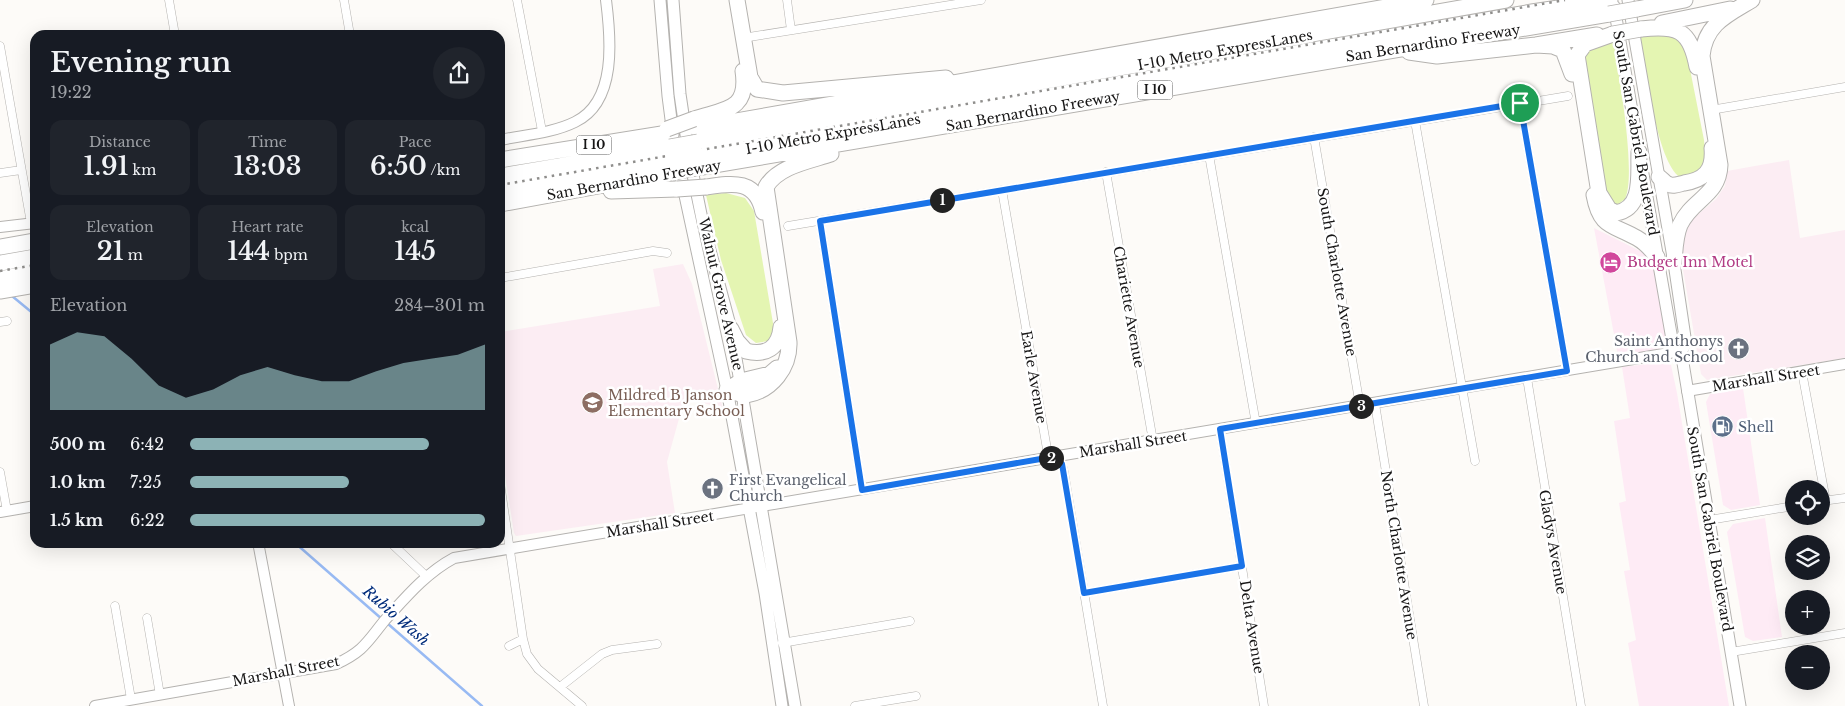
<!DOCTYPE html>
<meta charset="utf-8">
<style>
:root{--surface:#171b24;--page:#20242c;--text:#f1f3f6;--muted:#9ea1a6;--accent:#8cb2b5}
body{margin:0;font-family:"Libre Baskerville",serif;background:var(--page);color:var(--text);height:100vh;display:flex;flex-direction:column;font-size:19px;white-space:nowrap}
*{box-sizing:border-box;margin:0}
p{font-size:16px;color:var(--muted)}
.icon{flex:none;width:28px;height:28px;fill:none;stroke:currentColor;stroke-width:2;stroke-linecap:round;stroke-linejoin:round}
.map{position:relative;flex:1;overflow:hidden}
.drawer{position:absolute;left:30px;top:30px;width:475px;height:518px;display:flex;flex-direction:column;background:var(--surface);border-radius:15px;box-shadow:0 5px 20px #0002}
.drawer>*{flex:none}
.buttons{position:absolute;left:1785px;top:480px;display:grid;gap:10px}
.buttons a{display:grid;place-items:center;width:45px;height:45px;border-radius:50%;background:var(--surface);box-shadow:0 5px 20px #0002;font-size:25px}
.pin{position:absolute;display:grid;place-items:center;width:42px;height:42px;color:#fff;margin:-21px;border:2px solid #fff;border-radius:50%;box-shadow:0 1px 5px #0007}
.km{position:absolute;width:25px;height:25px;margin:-12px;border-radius:50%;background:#222;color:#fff;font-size:14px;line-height:25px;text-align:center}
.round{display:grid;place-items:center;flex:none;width:52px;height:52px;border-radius:26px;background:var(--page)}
.summary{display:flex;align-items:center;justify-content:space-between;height:85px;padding:0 20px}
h1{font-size:28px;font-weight:600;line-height:38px}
.stats{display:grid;grid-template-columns:repeat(3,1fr);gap:8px;height:85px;padding:5px 20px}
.stats div{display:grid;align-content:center;border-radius:12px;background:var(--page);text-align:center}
.stats b{font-size:25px;font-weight:600}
.stats small{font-size:14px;font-weight:400}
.stats p{font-size:14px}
.chart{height:140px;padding:10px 20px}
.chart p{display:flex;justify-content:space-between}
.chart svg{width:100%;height:90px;margin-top:5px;fill:var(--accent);opacity:.7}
ul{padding:0 20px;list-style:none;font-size:16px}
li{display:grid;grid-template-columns:80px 60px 1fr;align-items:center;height:38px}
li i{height:12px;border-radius:6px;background:var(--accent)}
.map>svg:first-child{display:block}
.commercial{fill:#feebf5}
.education{fill:#fcedf3}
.green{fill:#e4f5b2}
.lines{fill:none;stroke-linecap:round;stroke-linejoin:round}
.stream{stroke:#98baf3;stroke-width:2.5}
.minor-casing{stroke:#b4b2af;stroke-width:9}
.tertiary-casing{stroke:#b4b2af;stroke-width:12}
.secondary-casing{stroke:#b4b2af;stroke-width:13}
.motorway-casing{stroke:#b4b2af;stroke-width:17}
.minor{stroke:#fff;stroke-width:8}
.tertiary{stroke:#fff;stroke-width:10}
.secondary{stroke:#fff;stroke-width:11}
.motorway{stroke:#fff;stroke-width:15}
.rail{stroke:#8f8e8c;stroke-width:2.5;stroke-dasharray:2.5 5;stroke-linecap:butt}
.motorway-bridge-casing{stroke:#b4b2af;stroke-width:17;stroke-linecap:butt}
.motorway-bridge{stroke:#fff;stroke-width:15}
.route-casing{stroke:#fff;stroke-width:10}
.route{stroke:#1a73e8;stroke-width:6}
.labels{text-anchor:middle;stroke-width:5;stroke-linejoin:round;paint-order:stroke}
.shield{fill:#fff;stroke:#5d5c5c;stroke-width:1}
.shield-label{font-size:12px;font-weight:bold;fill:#171616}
.street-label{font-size:14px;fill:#171616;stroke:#fff}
.hotel-label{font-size:14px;fill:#b23c85;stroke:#fff;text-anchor:start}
.worship-label{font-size:14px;fill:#5b616d;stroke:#fff;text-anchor:end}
.education-label{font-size:14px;fill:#785e54;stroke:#fff;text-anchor:start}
.service-label{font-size:14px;fill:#4e5e75;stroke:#fff;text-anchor:start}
.water-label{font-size:15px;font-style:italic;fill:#002c7b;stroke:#fff}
</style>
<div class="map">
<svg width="1845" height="706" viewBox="0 0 1845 706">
<rect width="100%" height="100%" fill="#fdfbf8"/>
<path class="commercial" d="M1594,228l58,29 16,83 -5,9 -45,7z
M1665,362l6,3 6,28 52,313h-90l-11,-63 8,-3 -12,-69 6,-1 -11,-67 7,-2 -12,-80 16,-3 -8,-51z
M1743,388l17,117 -29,5 -8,-5 -17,-103 4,-8z
M1765,518l17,119 -29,4 -8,-4 -18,-105 6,-8z"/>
<path class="education" d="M1789,160l11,78 45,-8v128l-138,22 -6,-6 -19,-110 -2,-21 8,-20 28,-24 9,-13 2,-15z
M683,264l9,20 31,125 -38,-12 -18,65 8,51 -159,23 -2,-3 -14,-90v-111l160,-26 -7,-37z"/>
<path class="green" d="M1674,34l9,9 4,11 17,86 1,13 -3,18 -22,6c-23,-14 -35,-112 -40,-141z
M1613,38c5,32 24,136 12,161l-8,6 -6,-3 -7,-11 -23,-123 5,-21z
M726,193l19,5 9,13 20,118 -2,8 -4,4 -12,2 -10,-8 -25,-75 -15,-65z"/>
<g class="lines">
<path class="stream" d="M12,296l23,19
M294,542l89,78
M387,623l95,83"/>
<defs>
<path id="minor" d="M169,0l6,35
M344,0l6,35
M517,0l25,131
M787,0l4,30
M749,37l232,-37
M0,46l31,177
M1520,103l47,268
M1711,110l134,-23
M1415,121l60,340
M1314,137l46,269
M1209,155l47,269
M1106,172l47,269
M0,173l21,-3
M1002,190l45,259 5,8 10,7 2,8 39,234
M820,221l42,269
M788,226l780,-130
M500,278l153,-27 14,2
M0,322l7,-1
M1802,372l24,129
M1527,378l54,328
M1375,404l49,302
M1220,429l44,277
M0,472l7,39
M500,483l23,156
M1822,501l23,-3
M1709,520l85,-14
M390,542l36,34
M1084,593l158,-27
M115,606l16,93
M147,618l13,77
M782,643l128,-22
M509,646l14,-7 4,15 11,15 44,37
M1731,652l114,-19
M560,687l42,-33 10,-4 45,-6
M855,706l61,-10"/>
<path id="tertiary" d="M500,140c24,-5 53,-7 75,-18 42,-20 36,-83 31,-122
M0,227l35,-4
M1687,391l158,-27
M0,512l35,-6
M258,542l31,164
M95,706l241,-42c28,-13 31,-22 49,-44 21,-23 41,-47 69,-62l1227,-207"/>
<path id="secondary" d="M660,0l8,96 5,39
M673,0l7,94 9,61 14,69 28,105 64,377
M1628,0l46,263 12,81 -5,7
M1614,6l26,152
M678,163l49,227 38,203 17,113
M1643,174l30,171 8,6 59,355"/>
<path id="motorway" d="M737,0l13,77 7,12 26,4 163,-15
M1637,9l48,-9
M1662,23l68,-14
M1641,29c36,-4 49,0 56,38
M1613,34l-28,10 -8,11 22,138 10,16 7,4c28,-5 22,-39 23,-61
M1536,45l17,1 10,4 9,24
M1409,52l28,4 99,-11 61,-10
M694,119c31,-10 55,-8 49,-48
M696,128l730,-128
M698,142l808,-142
M701,156l831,-144 78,-12
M500,160l168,-27
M702,167l907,-153
M500,176l170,-29
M1659,177c3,2 6,6 9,7 5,3 11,0 16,-1 20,-3 30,-12 28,-35
M706,187c27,-4 50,-8 57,25
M500,191l172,-30
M611,191l66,-2
M1594,195c6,33 18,29 43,43 9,5 14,11 20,19
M500,204l174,-32
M0,247l35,-6
M0,263l35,-6
M1674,263c1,-13 1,-26 6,-38 12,-26 39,-29 40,-60l-18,-109c3,-32 25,-41 50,-56
M0,279l35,-7
M0,291l35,-6
M731,329l6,12 9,10c20,5 33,-3 35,-24
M727,390c5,1 13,5 19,5 26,-4 44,-28 43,-53l-23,-155c12,-21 44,-26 65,-33
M727,390l14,-9 29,-7 7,-6"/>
</defs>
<use href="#minor" class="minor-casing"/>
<use href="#tertiary" class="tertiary-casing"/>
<use href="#secondary" class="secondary-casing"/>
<use href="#motorway" class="motorway-casing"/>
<use href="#minor" class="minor"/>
<use href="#tertiary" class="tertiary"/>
<use href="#secondary" class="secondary"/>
<use href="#motorway" class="motorway"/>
<path class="rail" d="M500,185l1065,-185
M0,271l35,-6"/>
<defs>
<path id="motorway-bridge" d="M1609,14l28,-5
M1613,34l28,-5
M667,129l27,-10
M670,147l28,-5
M672,161l29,-5
M674,172l28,-5
M677,189l29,-2"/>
</defs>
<use href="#motorway-bridge" class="motorway-bridge-casing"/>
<use href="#motorway-bridge" class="motorway-bridge"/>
</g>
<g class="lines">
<defs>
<path id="route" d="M1520,103l47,268 -347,58 22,137 -158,27 -22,-129 -10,-7 -190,33 -42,-269z"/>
</defs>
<use href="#route" class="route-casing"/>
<use href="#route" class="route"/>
</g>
<defs>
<symbol id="hotel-disc" viewBox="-11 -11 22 22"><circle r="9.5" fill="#d1479c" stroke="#fff"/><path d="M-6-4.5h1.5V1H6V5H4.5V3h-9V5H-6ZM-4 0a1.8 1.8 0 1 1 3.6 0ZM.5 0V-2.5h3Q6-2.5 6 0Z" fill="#fff"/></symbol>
<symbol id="church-disc" viewBox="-11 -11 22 22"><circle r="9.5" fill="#6b7280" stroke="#fff"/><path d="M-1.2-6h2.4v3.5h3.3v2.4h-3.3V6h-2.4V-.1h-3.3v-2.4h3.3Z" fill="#fff"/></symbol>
<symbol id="school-disc" viewBox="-11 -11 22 22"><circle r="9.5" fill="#8d6e63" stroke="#fff"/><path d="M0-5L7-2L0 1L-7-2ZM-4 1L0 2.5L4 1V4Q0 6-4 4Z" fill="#fff"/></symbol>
<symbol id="fuel-disc" viewBox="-11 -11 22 22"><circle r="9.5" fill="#5c6f8a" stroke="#fff"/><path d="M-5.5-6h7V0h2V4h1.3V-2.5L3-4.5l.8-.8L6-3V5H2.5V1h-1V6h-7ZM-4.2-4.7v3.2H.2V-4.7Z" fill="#fff"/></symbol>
</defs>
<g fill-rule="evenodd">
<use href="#hotel-disc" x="1598" y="250" width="25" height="25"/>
<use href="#church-disc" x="1726" y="336" width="25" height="25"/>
<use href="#school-disc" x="580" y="390" width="25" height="25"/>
<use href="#fuel-disc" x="1710" y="414" width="25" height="25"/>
<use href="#church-disc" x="700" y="476" width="25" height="25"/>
</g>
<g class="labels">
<g class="shield">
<rect x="1137.5" y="80.5" width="35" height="19" rx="4"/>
<rect x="576.5" y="135.5" width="35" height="19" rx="4"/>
</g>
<g class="shield-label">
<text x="1155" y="94">I 10</text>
<text x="594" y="149">I 10</text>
</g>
<g class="street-label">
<text transform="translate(1433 43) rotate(-9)" y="5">San Bernardino Freeway</text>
<text transform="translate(1225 50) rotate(-10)" y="5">I-10 Metro ExpressLanes</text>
<text transform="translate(1033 111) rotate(-10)" y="5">San Bernardino Freeway</text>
<text transform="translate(1636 133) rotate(80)" y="5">South San Gabriel Boulevard</text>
<text transform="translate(833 134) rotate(-10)" y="5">I-10 Metro ExpressLanes</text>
<text transform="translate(634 180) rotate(-10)" y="5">San Bernardino Freeway</text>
<text transform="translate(1337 272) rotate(80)" y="5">South Charlotte Avenue</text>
<text transform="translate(721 294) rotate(77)" y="5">Walnut Grove Avenue</text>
<text transform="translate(1129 307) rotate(80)" y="5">Chariette Avenue</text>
<text transform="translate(1034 377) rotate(80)" y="5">Earle Avenue</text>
<text transform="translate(1766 378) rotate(-9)" y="5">Marshall Street</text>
<text transform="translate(1133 444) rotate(-9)" y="5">Marshall Street</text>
<text transform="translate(660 524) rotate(-9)" y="5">Marshall Street</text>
<text transform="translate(1710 529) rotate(80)" y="5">South San Gabriel Boulevard</text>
<text transform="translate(1553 542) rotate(80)" y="5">Gladys Avenue</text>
<text transform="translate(1399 555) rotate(81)" y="5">North Charlotte Avenue</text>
<text transform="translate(1252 627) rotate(81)" y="5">Delta Avenue</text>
<text transform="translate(286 671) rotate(-11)" y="5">Marshall Street</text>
</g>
<g class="hotel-label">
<text x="1627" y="267">Budget Inn Motel</text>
</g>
<g class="worship-label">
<text x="1723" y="346">Saint Anthonys<tspan x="1723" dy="16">Church and School</tspan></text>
<text x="729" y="485" text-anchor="start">First Evangelical<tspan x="729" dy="16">Church</tspan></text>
</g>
<g class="education-label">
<text x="608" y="400">Mildred B Janson<tspan x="608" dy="16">Elementary School</tspan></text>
</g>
<g class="service-label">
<text x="1738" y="432">Shell</text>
</g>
<g class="water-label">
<text transform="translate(396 616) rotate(41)" y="5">Rubio Wash</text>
</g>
</g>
</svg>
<div class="buttons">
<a><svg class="icon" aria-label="locate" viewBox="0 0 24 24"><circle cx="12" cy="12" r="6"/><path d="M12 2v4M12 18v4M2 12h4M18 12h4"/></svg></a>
<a><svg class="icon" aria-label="layers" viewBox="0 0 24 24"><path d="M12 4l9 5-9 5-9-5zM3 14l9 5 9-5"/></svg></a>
<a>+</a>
<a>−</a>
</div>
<div class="pin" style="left:1520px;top:103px;background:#1e9e55"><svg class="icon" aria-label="arrive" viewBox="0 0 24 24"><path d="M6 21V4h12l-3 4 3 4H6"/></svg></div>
<b class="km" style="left:942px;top:200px">1</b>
<b class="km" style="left:1051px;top:458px">2</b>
<b class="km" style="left:1361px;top:406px">3</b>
<section class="drawer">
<div class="summary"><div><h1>Evening run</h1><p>19:22</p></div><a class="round"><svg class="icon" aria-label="share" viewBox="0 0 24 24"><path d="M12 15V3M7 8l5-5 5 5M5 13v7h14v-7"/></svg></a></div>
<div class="stats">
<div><p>Distance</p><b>1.91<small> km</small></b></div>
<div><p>Time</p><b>13:03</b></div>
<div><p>Pace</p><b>6:50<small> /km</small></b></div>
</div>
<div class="stats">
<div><p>Elevation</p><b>21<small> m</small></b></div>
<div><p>Heart rate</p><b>144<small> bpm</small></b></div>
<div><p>kcal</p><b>145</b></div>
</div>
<div class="chart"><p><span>Elevation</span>284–301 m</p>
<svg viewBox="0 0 160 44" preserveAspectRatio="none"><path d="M0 44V12L10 6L20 8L30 19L40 32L50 38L60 34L70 27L80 23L90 27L100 30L110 30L120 25L130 21L140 19L150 17L160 12V44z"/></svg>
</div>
<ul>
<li><b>500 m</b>6:42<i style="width:81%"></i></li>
<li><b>1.0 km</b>7:25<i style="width:54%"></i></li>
<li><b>1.5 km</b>6:22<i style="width:100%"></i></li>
</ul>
</section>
</div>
